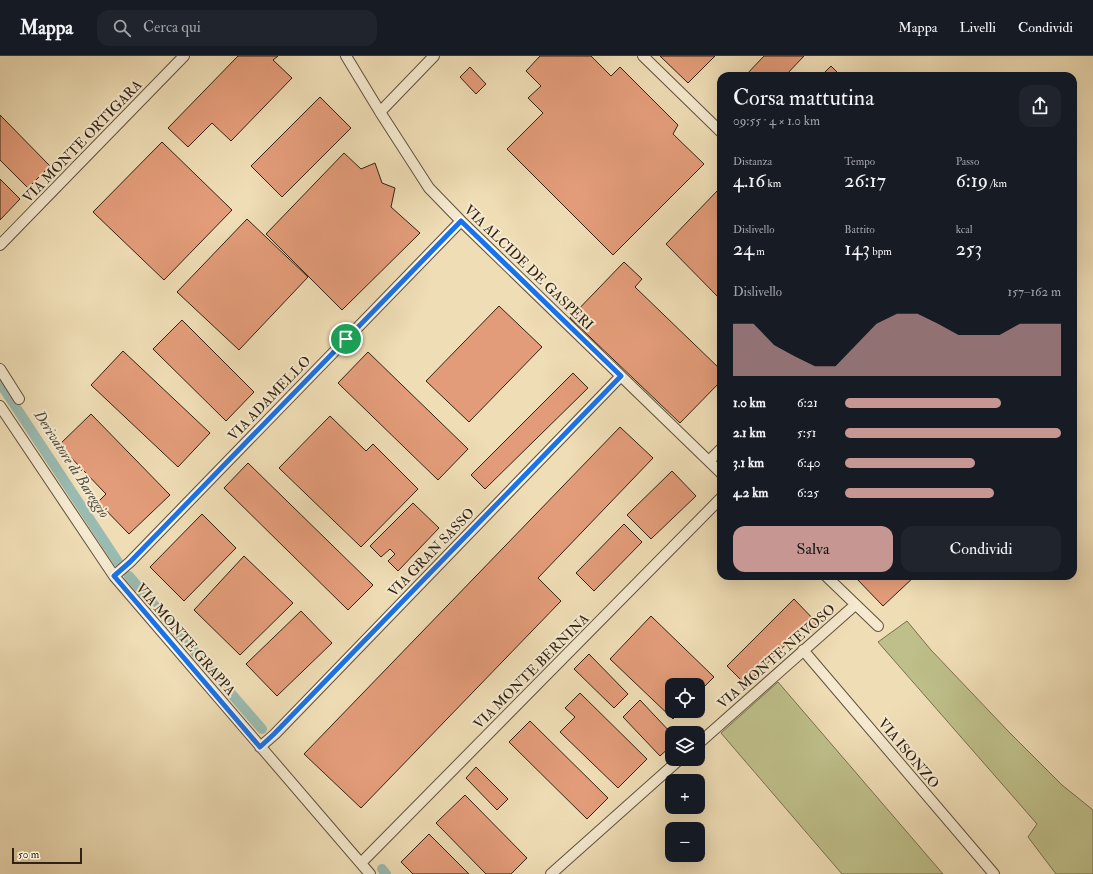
<!DOCTYPE html>
<html lang="it">
<meta charset="utf-8">
<style>
:root{--surface:#171b24;--page:#20242c;--text:#f1f3f6;--muted:#9ea1a6;--line:#363941;--accent:#c59692}
body{margin:0;font-family:"IM FELL Double Pica",serif;background:var(--page);color:var(--text);height:100vh;display:flex;flex-direction:column;font-size:15px;white-space:nowrap}
*{box-sizing:border-box;margin:0}
p{font-size:13px;color:var(--muted)}
.icon{flex:none;width:22px;height:22px;fill:none;stroke:currentColor;stroke-width:2;stroke-linecap:round;stroke-linejoin:round}
.map{position:relative;flex:1;overflow:hidden}
.sheet{position:absolute;left:717px;top:16px;width:360px;height:508px;display:flex;flex-direction:column;background:var(--surface);border-radius:12px;box-shadow:0 4px 16px #0002}
.sheet>*{flex:none}
.tools{position:absolute;left:665px;top:622px;display:grid;gap:8px}
.tools a{display:grid;place-items:center;width:40px;height:40px;border-radius:8px;background:var(--surface);box-shadow:0 4px 16px #0002;font-size:20px}
.scale{position:absolute;left:12px;bottom:10px;width:70px;box-sizing:border-box;padding-left:4px;border:2px solid #312214;border-top:0;font-size:11px;line-height:14px;white-space:nowrap;color:#312214;-webkit-text-stroke:3px #f5e9cf;paint-order:stroke}
.pin{position:absolute;display:grid;place-items:center;width:34px;height:34px;color:#fff;margin:-17px;border:2px solid #fff;border-radius:50%;box-shadow:0 1px 4px #0007}
.round{display:grid;place-items:center;flex:none;width:42px;height:42px;border-radius:12px;background:var(--page)}
.summary{display:flex;align-items:center;justify-content:space-between;height:68px;padding:0 16px}
h1{font-size:22px;font-weight:600;line-height:30px}
.metrics{display:grid;grid-template-columns:repeat(3,1fr);gap:6px;height:68px;padding:4px 16px}
.metrics div{display:grid;align-content:center}
.metrics b{font-size:20px;font-weight:600}
.metrics small{font-size:11px;font-weight:400}
.metrics p{font-size:11px}
.chart{height:112px;padding:8px 16px}
.chart p{display:flex;justify-content:space-between}
.chart svg{width:100%;height:72px;margin-top:4px;fill:var(--accent);opacity:.7}
.cta{display:flex;gap:8px;margin-top:auto;padding:8px 16px}
.cta a{flex:1;height:46px;border-radius:12px;background:var(--accent);color:#111;font-size:16px;font-weight:600;line-height:46px;text-align:center}
.cta a+a{background:var(--page);color:var(--text)}
ul{padding:0 16px;list-style:none;font-size:13px}
li{display:grid;grid-template-columns:64px 48px 1fr;align-items:center;height:30px}
li i{height:10px;border-radius:5px;background:var(--accent)}
header{display:flex;align-items:center;gap:24px;box-sizing:border-box;height:56px;padding:0 20px;background:var(--surface);border-bottom:1px solid var(--line)}
header strong{font-size:19px}
nav{display:flex;gap:22px;margin-inline-start:auto;font-size:14px}
.search{width:280px;height:36px;background:var(--page);display:flex;align-items:center;gap:10px;box-sizing:border-box;padding:0 14px;border-radius:12px;color:var(--muted);font-size:15px}
.map>svg:first-child{display:block}
.green{fill:#bebf8a;stroke:#78704f}
.lines{fill:none;stroke-linecap:round;stroke-linejoin:round}
.canal{stroke:#9abbb1;stroke-width:10}
.building{fill:#e39c79;stroke:#312214}
.minor-casing{stroke:#60513c;stroke-width:12}
.minor{stroke:#f5e9cf;stroke-width:10}
.route-casing{stroke:#fff;stroke-width:8}
.route{stroke:#1a73e8;stroke-width:5}
.labels{text-anchor:middle;stroke-width:4;stroke-linejoin:round;paint-order:stroke}
.street-label{font-size:14px;fill:#312214;stroke:#f5e9cf}
.water-label{font-size:15px;font-style:italic;fill:#505043;stroke:#f5e9cf}
</style>
<header>
<strong>Mappa</strong>
<div class="search"><svg class="icon" aria-label="search" viewBox="0 0 24 24"><circle cx="10" cy="10" r="6"/><path d="M15 15l6 6"/></svg>Cerca qui</div>
<nav><a>Mappa</a><a>Livelli</a><a>Condividi</a></nav>
</header>
<div class="map">
<svg width="1093" height="818" viewBox="0 0 1093 818">
<rect width="100%" height="100%" fill="#efddb5"/>
<filter id="stains"><feTurbulence type="fractalNoise" baseFrequency=".005" numOctaves="4"/><feColorMatrix values="0 0 0 0 .2 0 0 0 0 .09 0 0 0 0 .02 0 0 0 .5 -.17"/></filter>
<radialGradient id="worn" r=".72"><stop offset=".6" stop-color="#630" stop-opacity="0"/><stop offset="1" stop-color="#630" stop-opacity=".3"/></radialGradient>
<path class="green" d="M907,565l24,29 78,82 53,53 31,25v64h-37l-28,-37 9,-13 -159,-182z
M778,626l165,192h-101l-121,-141z"/>
<g class="lines">
<path class="canal" d="M0,327l118,179
M129,520l133,153
M382,813l4,5"/>
</g>
<path class="building" d="M238,0h40l-5,4 19,18 -61,63 -19,-18 -24,24 -20,-19z
M540,0h51l20,20 9,-9 58,58 -5,9 31,30 -91,91 -106,-106 36,-36 -15,-15 13,-12 -15,-15z
M660,0h55l-27,27z
M764,0h40l-19,20h-40z
M831,10l10,10h-20z
M470,11l16,17 -10,10 -16,-17z
M320,41l31,31 -69,69 -31,-31z
M0,59l50,51 -22,22 -28,-28z
M162,86l70,68 -68,70 -71,-68z
M344,97l17,16 14,-6 7,20 13,5 -4,19 29,26 -78,77 -76,-76z
M0,123l20,20 -20,21z
M719,133l2,2v109l-55,-56z
M247,163l61,58 -69,73 -62,-58z
M624,206l18,17 -7,8 86,83v11l-41,42 -110,-105z
M499,250l43,41 -73,75 -43,-41z
M182,264l72,72 -28,29 -73,-72z
M123,295l87,82 -32,34 -87,-82z
M368,296l100,97 -30,31 -100,-97z
M573,317l15,15 -103,101 -14,-14z
M91,358l79,81 -41,39 -31,-32 8,-8 -47,-49z
M330,360l36,35 7,-7 45,45 -57,58 -82,-79z
M620,371l33,31 -115,120 23,23 -200,207 -57,-54z
M248,407l125,122 -25,25 -124,-122z
M672,415l24,25 -45,43 -24,-24z
M413,447l26,25 -41,43 -10,-10 7,-7 -5,-5 -9,8 -11,-11z
M202,458l34,34 -52,53 -34,-34z
M624,468l18,18 -48,49 -18,-18z
M244,500l49,47 -53,52 -46,-45z
M856,520h59l-32,30 -28,-29z
M794,543l23,24 -9,9 -5,-5 -57,58 -19,-19z
M301,555l31,32 -55,53 -31,-32z
M651,560l63,61 -16,16v-8h-26v26h9l-8,8 -63,-60z
M589,598l39,40 -14,14 -40,-39z
M580,637l67,66 -29,29 -58,-56 15,-15 -10,-9z
M640,644l32,34v11l-12,11 -37,-39z
M530,665l78,77 -21,21 -78,-77z
M476,711l32,32 -11,11 -31,-32z
M465,739l62,63 -16,16h-25l-50,-51z
M429,778l40,40h-56l-12,-12z"/>
<g class="lines">
<defs>
<path id="minor" d="M346,0l34,56 49,76 32,33 260,252
M643,0l78,76
M380,56l54,-56
M0,189l184,-189
M0,313l19,30
M0,350l114,170 256,298
M709,405l12,-12
M114,520l16,-14 331,-341
M826,520l52,50
M803,594l191,224
M698,688l157,-139
M260,691l15,-13 346,-358
M361,807l360,-365
M551,818l129,-115"/>
</defs>
<use href="#minor" class="minor-casing"/>
<use href="#minor" class="minor"/>
</g>
<g class="lines">
<defs>
<path id="route" d="M461,165l160,155 -347,358 -14,13 -146,-171 16,-14z"/>
</defs>
<use href="#route" class="route-casing"/>
<use href="#route" class="route"/>
</g>
<g class="labels">
<g class="street-label">
<text transform="translate(82 85) rotate(-46)" y="5">VIA MONTE ORTIGARA</text>
<text transform="translate(529 211) rotate(44)" y="5">VIA ALCIDE DE GASPERI</text>
<text transform="translate(269 342) rotate(-46)" y="5">VIA ADAMELLO</text>
<text transform="translate(431 496) rotate(-46)" y="5">VIA GRAN SASSO</text>
<text transform="translate(186 583) rotate(49)" y="5">VIA MONTE GRAPPA</text>
<text transform="translate(776 600) rotate(-41)" y="5">VIA MONTE NEVOSO</text>
<text transform="translate(531 615) rotate(-45)" y="5">VIA MONTE BERNINA</text>
<text transform="translate(909 697) rotate(50)" y="5">VIA ISONZO</text>
</g>
<g class="water-label">
<text transform="translate(72 408) rotate(57)" y="5">Derivatore di Bareggio</text>
</g>
</g>
<rect width="100%" height="100%" filter="url(#stains)"/>
<rect width="100%" height="100%" fill="url(#worn)"/>
</svg>
<div class="tools">
<a><svg class="icon" aria-label="locate" viewBox="0 0 24 24"><circle cx="12" cy="12" r="6"/><path d="M12 2v4M12 18v4M2 12h4M18 12h4"/></svg></a>
<a><svg class="icon" aria-label="layers" viewBox="0 0 24 24"><path d="M12 4l9 5-9 5-9-5zM3 14l9 5 9-5"/></svg></a>
<a>+</a>
<a>−</a>
</div>
<div class="scale">50 m</div>
<div class="pin" style="left:346px;top:283px;background:#1e9e55"><svg class="icon" aria-label="arrive" viewBox="0 0 24 24"><path d="M6 21V4h12l-3 4 3 4H6"/></svg></div>
<section class="sheet">
<div class="summary"><div><h1>Corsa mattutina</h1><p>09:55 · 4 × 1.0 km</p></div><a class="round"><svg class="icon" aria-label="share" viewBox="0 0 24 24"><path d="M12 15V3M7 8l5-5 5 5M5 13v7h14v-7"/></svg></a></div>
<div class="metrics">
<div><p>Distanza</p><b>4.16<small> km</small></b></div>
<div><p>Tempo</p><b>26:17</b></div>
<div><p>Passo</p><b>6:19<small> /km</small></b></div>
</div>
<div class="metrics">
<div><p>Dislivello</p><b>24<small> m</small></b></div>
<div><p>Battito</p><b>143<small> bpm</small></b></div>
<div><p>kcal</p><b>253</b></div>
</div>
<div class="chart"><p><span>Dislivello</span>157–162 m</p>
<svg viewBox="0 0 160 44" preserveAspectRatio="none"><path d="M0 44V12L10 12L20 25L30 32L40 38L50 38L60 25L70 12L80 6L90 6L100 12L110 19L120 19L130 19L140 12L150 12L160 12V44z"/></svg>
</div>
<ul>
<li><b>1.0 km</b>6:21<i style="width:72%"></i></li>
<li><b>2.1 km</b>5:51<i style="width:100%"></i></li>
<li><b>3.1 km</b>6:40<i style="width:60%"></i></li>
<li><b>4.2 km</b>6:25<i style="width:69%"></i></li>
</ul>
<div class="cta"><a>Salva</a><a>Condividi</a></div>
</section>
</div>
